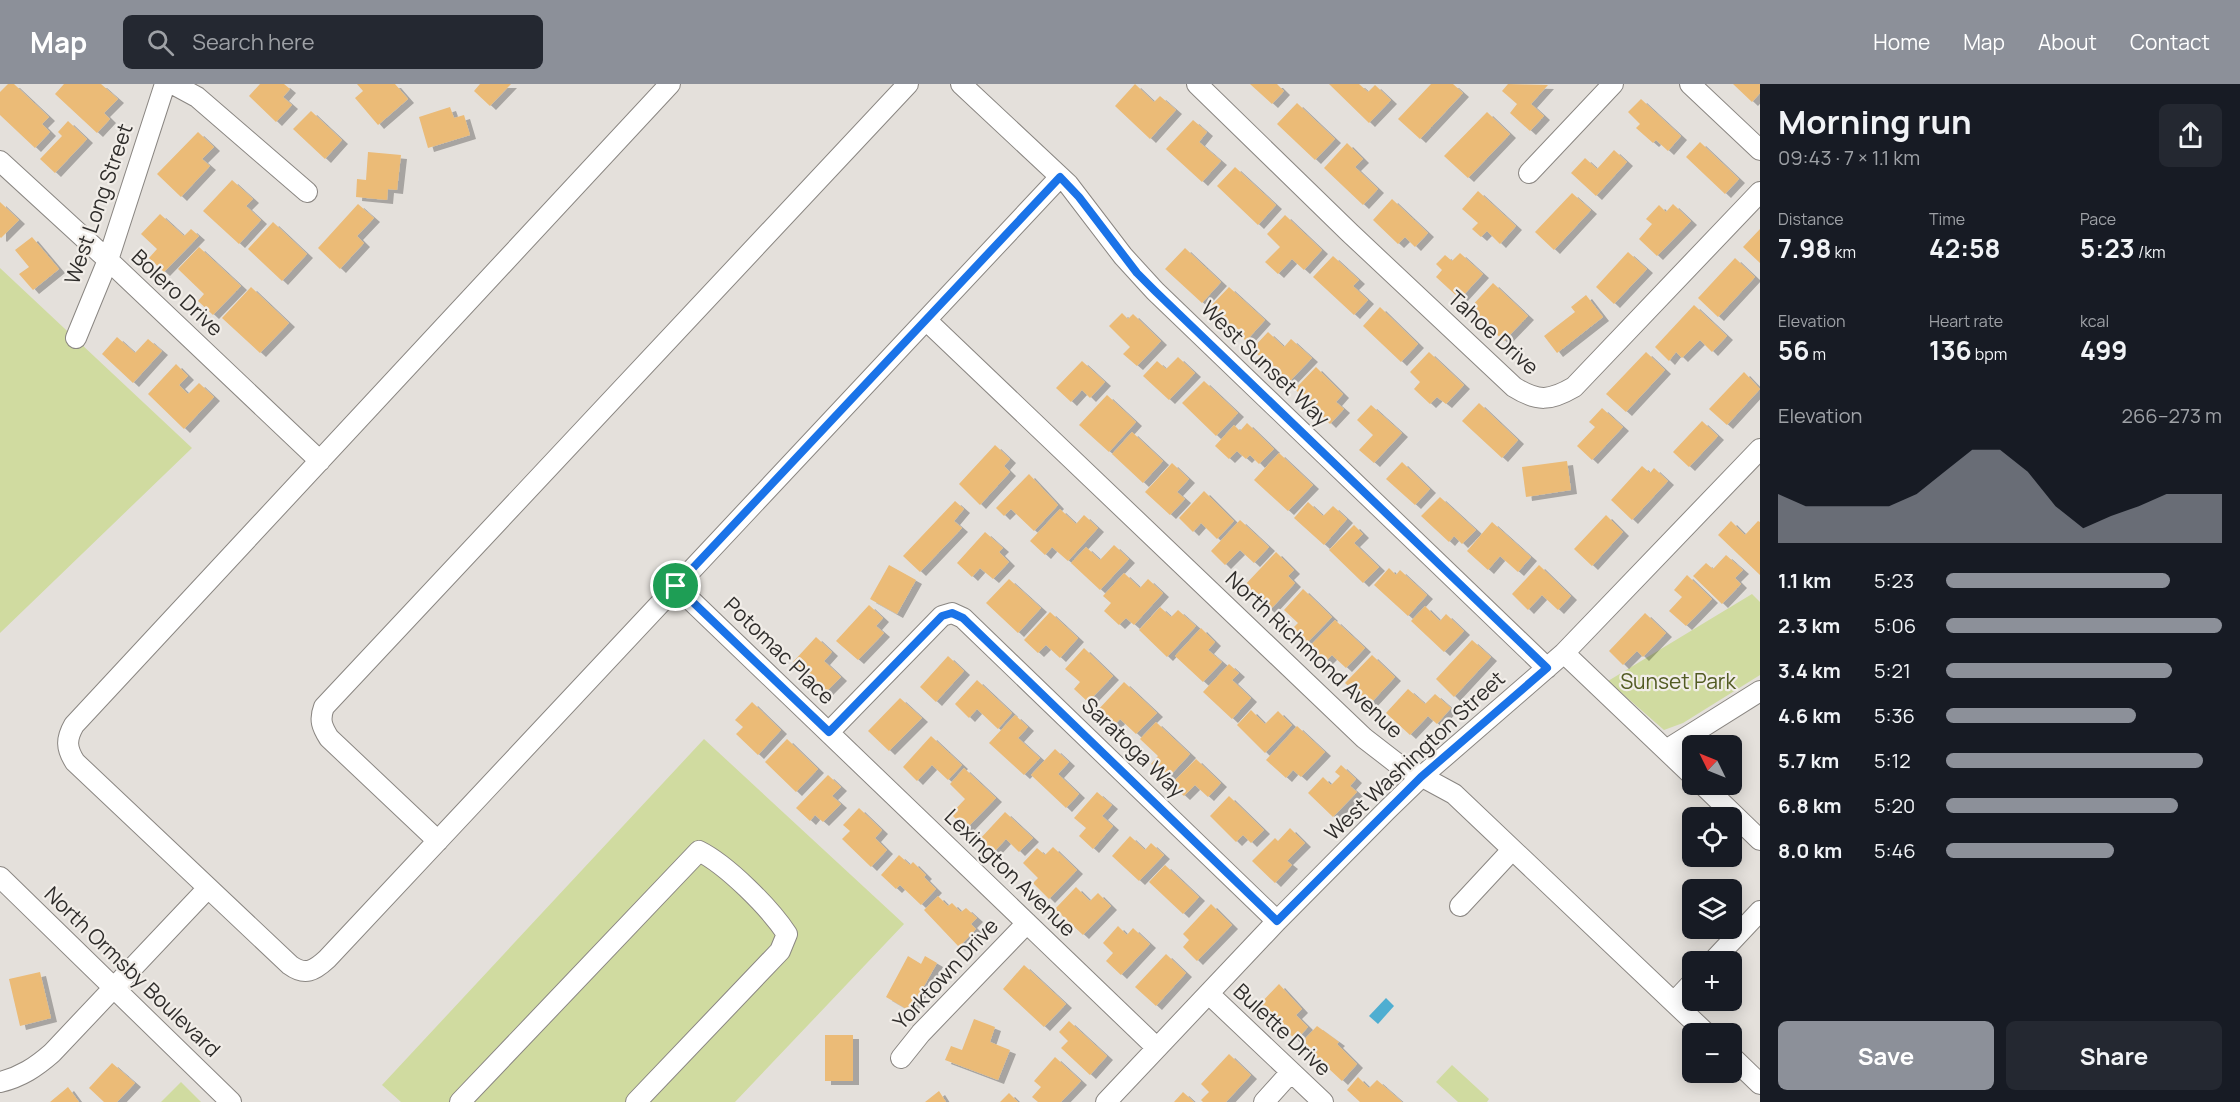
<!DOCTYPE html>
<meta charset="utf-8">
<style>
:root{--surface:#171b24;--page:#242831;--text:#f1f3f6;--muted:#9ea1a6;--accent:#8c9099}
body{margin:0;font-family:Manrope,sans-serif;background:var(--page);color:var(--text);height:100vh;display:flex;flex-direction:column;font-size:22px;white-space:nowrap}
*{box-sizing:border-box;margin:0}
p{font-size:20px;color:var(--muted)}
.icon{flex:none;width:33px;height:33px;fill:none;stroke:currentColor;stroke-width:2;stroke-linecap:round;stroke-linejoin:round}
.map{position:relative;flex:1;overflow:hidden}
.side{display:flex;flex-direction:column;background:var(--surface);width:480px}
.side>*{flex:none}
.needle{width:39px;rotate:313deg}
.buttons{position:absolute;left:1682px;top:651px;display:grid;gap:12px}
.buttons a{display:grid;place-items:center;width:60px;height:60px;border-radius:9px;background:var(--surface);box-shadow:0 3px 15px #0003;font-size:30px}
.pin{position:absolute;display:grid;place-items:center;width:51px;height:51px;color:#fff;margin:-26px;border:3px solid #fff;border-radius:50%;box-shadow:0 2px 6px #0007}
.round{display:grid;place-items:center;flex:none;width:63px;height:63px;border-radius:9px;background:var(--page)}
.head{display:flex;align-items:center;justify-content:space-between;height:102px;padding:0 18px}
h1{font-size:33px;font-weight:700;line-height:45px}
.figures{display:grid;grid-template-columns:repeat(3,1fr);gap:9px;height:102px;padding:6px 18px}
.figures div{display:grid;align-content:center}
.figures b{font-size:26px;font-weight:700}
.figures small{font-size:16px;font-weight:400}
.figures p{font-size:16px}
.chart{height:168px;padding:12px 18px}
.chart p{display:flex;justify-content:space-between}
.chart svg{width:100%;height:108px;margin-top:6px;fill:var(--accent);opacity:.7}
.action{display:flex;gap:12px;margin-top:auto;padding:12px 18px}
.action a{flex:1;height:69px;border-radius:9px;background:var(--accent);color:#fff;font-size:24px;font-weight:700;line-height:69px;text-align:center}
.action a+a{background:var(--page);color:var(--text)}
ul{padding:0 18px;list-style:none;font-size:20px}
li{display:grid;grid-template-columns:96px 72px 1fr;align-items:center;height:45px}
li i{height:15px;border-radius:8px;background:var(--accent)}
header{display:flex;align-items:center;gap:36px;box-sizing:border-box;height:84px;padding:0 30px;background:var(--accent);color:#fff}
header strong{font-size:28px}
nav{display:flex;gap:33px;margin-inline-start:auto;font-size:21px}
.search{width:420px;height:54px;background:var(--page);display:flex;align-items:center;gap:15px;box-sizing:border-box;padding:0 21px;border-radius:9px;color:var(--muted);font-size:22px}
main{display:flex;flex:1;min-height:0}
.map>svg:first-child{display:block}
.green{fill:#d0dba0}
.water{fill:#4faed1}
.building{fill:#ebbb77;filter:url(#shadow)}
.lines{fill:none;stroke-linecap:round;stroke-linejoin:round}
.minor-casing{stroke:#8a8682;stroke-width:22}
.minor{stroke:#fff;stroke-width:20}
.route-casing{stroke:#fff;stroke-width:12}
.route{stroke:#1a73e8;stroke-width:8}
.labels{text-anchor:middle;stroke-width:4.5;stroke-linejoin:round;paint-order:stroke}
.street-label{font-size:21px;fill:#2f2d2b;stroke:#f1ede8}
.park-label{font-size:21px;fill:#525b23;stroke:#f1ede8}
</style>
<header>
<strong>Map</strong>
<div class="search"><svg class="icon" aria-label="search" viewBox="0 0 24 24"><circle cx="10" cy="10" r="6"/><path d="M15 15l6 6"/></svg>Search here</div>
<nav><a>Home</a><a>Map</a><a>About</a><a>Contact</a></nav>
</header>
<main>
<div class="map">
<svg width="1760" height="1018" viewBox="0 0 1760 1018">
<defs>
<filter id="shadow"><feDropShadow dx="6" dy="4" stdDeviation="0" flood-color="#0004"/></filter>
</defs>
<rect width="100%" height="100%" fill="#e4e0db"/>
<path class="green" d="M0,184l192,180 -192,185z
M1752,510l8,8v73l-77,48 -19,7 -56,-49z
M704,655l200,185 -169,178h-334l-19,-17z
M1452,981l37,34 -2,3h-29l-22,-20z
M181,998l20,20h-40z"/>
<path class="water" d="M1386,914l8,8 -16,18 -9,-8z"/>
<path class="building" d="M8,0h6l35,33 -7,7 8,8 -15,16 -35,-33v-23z
M64,0h37l17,15 -14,14 6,6 -13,14 -42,-39z
M260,0h24l6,5 -7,8 9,8 -16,17 -27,-26z
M357,0h38l13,15 -30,26 -23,-27 8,-7z
M480,0h31l-21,22 -16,-15z
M1135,0l19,18 6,-6 16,14 -26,29 -35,-33z
M1250,0h27l7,7 -12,13z
M1329,0h30l9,8 7,-7 16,15 -22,23z
M1431,0h22l10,9 -43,46 -22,-20z
M1508,0l40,1 -17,19 13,12 -14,15 -20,-18 7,-9 -15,-13z
M1733,0h27v9l-8,9z
M1641,15l40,37 -13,15 -12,-11 -3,3 -17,-15 4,-4 -12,-12z
M1297,19l38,36 -20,21 -38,-36z
M450,23l4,11 10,-3 6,20 -42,13 -9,-31z
M311,27l31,29 -17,19 -32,-30z
M1487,28l23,22 -42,44 -24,-22z
M1193,36l14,12 -8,10 22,19 -19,21 -36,-33z
M68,37l19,18 -32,34 -15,-14 22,-23 -4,-4z
M198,48l16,15 -12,12 8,7 -29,31 -24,-23z
M1700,58l39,37 -14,15 -39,-37z
M1347,59l16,16 -8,8 23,22 -15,16 -39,-37z
M1614,66l13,12 -31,34 -25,-23 14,-15 12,11z
M368,68l33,3 -4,35 -9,-1 -1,11 -31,-3 1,-18 9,1z
M1235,83l41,38 -18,20 -41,-39z
M232,96l21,19 -7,7 15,14 -22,24 -36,-33z
M1478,107l38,35 -16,18 -13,-13 -6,6 -9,-8 6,-6 -16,-14z
M1572,109l19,17 -37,40 -19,-18z
M1392,115l36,34 -13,14 -10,-10 -7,7 -25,-24z
M0,118l19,18 -18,18 -1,-1z
M358,120l16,14 -17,18 7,7 -24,26 -22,-21z
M1673,120l18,17 -34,35 -18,-17 13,-15 -6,-5 13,-14 7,7z
M160,130l24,22 7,-7 8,7 -35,36 -15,-14 8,-9 -16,-15z
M1285,131l37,35 -18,20 -12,-11 -14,15 -13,-12 15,-15 -13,-13z
M273,138l34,32 -25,27 -34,-32z
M1760,145v34l-17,-16z
M32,153l27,32 -26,21 -14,-16 10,-7 -14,-17z
M199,163l42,39 -28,29 -15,-14 6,-7 -26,-25z
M1185,164l36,34 -19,21 -37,-34z
M1628,168l19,17 -33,35 -18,-17z
M1460,169l23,21 -23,25 -24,-22 6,-7 -6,-6 9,-9 7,6z
M1333,172l26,24 -6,6 15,14 -14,15 -41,-38z
M1735,174l20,19 -37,40 -20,-19z
M1493,199l35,33 -24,25 -35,-32z
M251,203l38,36 -29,30 -38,-35z
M1229,203l36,33 -19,21 -36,-34z
M1586,211l17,22 -46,36 -13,-17 31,-24 -4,-5z
M1694,221l33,31 -15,16 -12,-12 -18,18 -6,-6 -7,9 -14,-14z
M1380,223l38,37 -17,18 -38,-36z
M1122,229l6,6 5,-5 28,27 -24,25 -14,-12 7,-7 -21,-21z
M1268,248l16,15 7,-8 21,19 -24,25 -36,-34z
M117,253l18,16 13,-14 14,12 -29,32 -31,-29z
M1429,268l35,33 -18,19 -9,-7 -7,7 -16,-15 6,-7 -10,-10z
M1646,268l19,18 -39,42 -20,-18z
M1178,273l17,16 -26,27 -26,-24 14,-15 9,8z
M1082,277l23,21 -15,16 -8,-8 -11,12 -15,-14z
M176,280l12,12 -9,9 9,9 11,-11 15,14 -30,32 -36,-35z
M1316,283l27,27 -7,8 8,7 -14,15 -35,-35z
M1744,288l16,17 -33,36 -18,-16z
M1204,297l34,32 -22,23 -34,-33z
M1107,311l29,27 -27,30 -30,-27z
M1479,319l39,37 -16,18 -40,-37z
M1371,321l31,28 -28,30 -15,-13 14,-15 -16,-15z
M1602,324l21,19 -31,33 -15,-14 18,-19 -6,-5z
M1702,337l16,15 -29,31 -16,-15z
M1247,339l27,26 -15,15 -9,-9 -4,4 -9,-8 -8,8 -14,-13 19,-21 6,6z
M1132,348l31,29 -20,22 -31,-29z
M995,361l15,14 -6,7 6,6 -30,33 -21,-21z
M1279,369l34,32 -25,26 -34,-31z
M1567,377l4,29 -45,7 -4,-30z
M1402,378l28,27 -15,16 -29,-26z
M1172,379l17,16 -12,13 8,7 -15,16 -25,-23z
M1642,382l8,7 4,-5 14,13 -36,39 -21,-20z
M1029,390l29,31 -24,26 -23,-22 -7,7 -8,-8z
M1204,407l30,30 -17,18 -16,-16 -8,9 -14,-14z
M1440,413l36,33 -14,14 -8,-8 -5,6 -28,-26z
M955,417l9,8 -10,12 8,7 -42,44 -17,-16z
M1308,418l15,14 10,-10 14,13 -23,26 -30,-27z
M1060,425l16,15 8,-9 14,13 -30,33 -16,-14 -7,8 -15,-14z
M1606,431l17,17 -31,34 -18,-17z
M1240,436l29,27 -15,16 -14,-13 -15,15 -14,-14z
M1731,437l14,14 13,-14 2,1v53l-42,-40z
M1492,438l39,35 -13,15 -18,-16 -12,14 -21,-19z
M1354,441l9,9 -9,9 25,24 -16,16 -34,-33z
M985,448l18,16 -4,4 10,10 -16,17 -13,-11 -8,9 -15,-14z
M1114,461l15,14 -29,31 -29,-27 15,-16 14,13z
M1276,468l18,18 -6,6 7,7 -25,27 -26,-24z
M1726,471l17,15 -8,8 6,6 -19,20 -29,-28 13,-13 7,6z
M889,481l27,15 -19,34 -27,-15z
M1539,481l32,31 -13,14 -16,-15 -14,15 -16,-16z
M1389,484l7,7 4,-5 27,25 -19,21 -34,-31z
M1124,489l16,15 8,-9 15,14 -29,32 -8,-7 -7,7 -15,-14 7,-8 -8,-7z
M1687,491l25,24 -26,27 -17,-15 13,-14 -8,-7z
M1009,495l32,29 -23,25 -32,-30z
M1303,505l29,28 -27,28 -15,-14 8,-8 -14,-13z
M869,521l14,13 -7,8 8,7 -26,27 -22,-19z
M1425,522l15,15 6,-7 18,17 -20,21 -33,-31z
M1160,523l11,10 7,-7 18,16 -29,31 -28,-27z
M1050,528l28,26 -18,20 -14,-13 -8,8 -14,-13z
M1645,529l21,20 -23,24 -6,-6 -14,14 -14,-14z
M1335,536l30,28 -19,20 -14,-13 -8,8 -16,-15z
M1201,544l14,14 -7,8 14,12 -19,20 -28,-26z
M816,553l16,15 -8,9 17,16 -15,15 -33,-30z
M1472,556l19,17 -37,40 -18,-18z
M1084,564l29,28 -25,26 -14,-13 6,-7 -15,-13z
M1372,571l23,22 -26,28 -24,-22z
M948,572l16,15 -28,31 -16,-15z
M1229,580l10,9 -7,7 19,18 -19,21 -29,-27z
M977,596l35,33 -14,16 -21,-20 -8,9 -14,-14z
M1124,598l33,31 -21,21 -16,-15 -7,8 -16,-16z
M1408,605l17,15 10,-10 16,14 -14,16 -9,-8 -18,19 -24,-22z
M900,614l22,20 -33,33 -21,-20z
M752,618l29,28 -23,25 -22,-21 7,-7 -8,-7z
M1251,626l14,14 13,-13 14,14 -27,28 -28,-28z
M1015,631l13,12 -10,11 22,20 -16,17 -35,-32z
M1156,638l34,32 -23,25 -16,-15 7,-8 -18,-17z
M1297,642l28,26 -24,25 -8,-7 -7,8 -20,-18z
M931,652l31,29 -14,15 -16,-15 -15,16 -14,-14z
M787,655l31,30 -22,23 -31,-30z
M1055,665l14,13 -11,12 21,20 -13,14 -35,-33z
M1196,675l25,24 -13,14 -13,-12 -11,11 -13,-12z
M1341,681l15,14 -6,7 7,6 -24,25 -25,-24 15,-16 8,8 9,-9 -5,-4z
M964,684l32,30 -30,31 -15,-15 14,-15 -15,-15z
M828,691l13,12 -9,9 9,8 -18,18 -8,-7 -5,6 -14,-13z
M1097,708l15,13 -10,11 11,10 -20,23 -14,-13 7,-8 -12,-10z
M1229,712l35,34 -13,13 -8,-8 -7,7 -26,-26z
M859,724l23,22 -7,8 12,12 -16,17 -29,-28 8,-8 -7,-6z
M1005,728l28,26 -14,14 -13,-13 -13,14 -14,-13z
M1290,744l15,15 -18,18 5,4 -17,18 -23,-22 23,-23 3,3z
M1130,752l15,14 6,-7 13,12 -25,26 -27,-25z
M1053,763l24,23 -28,29 -16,-16 5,-5 -15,-15 14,-15 8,7z
M899,771l11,10 3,-3 13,13 -2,2 12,12 -15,16 -21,-20 -4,4 -15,-14z
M1165,781l34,32 -16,17 -34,-32z
M1076,803l14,14 8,-8 13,13 -28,29 -28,-26z
M938,812l10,10 4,-3 9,9 5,-4 11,10 -6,6 5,5 -17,18 -35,-37z
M1211,820l21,21 -35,36 -14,-14 6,-7 -6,-6z
M1118,842l9,9 6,-7 17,16 -29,31 -15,-14 7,-8 -10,-10z
M1166,870l20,19 -30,33 -21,-19z
M908,872l13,8 4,-8 12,7 -27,48 -24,-14z
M1024,881l42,39 -22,23 -41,-38z
M40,888l11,46 -31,8 -11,-47z
M1279,900l23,25 -6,6 12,12 -12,13 -37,-35z
M974,935l21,8 -5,15 20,8 -12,30 -53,-20 6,-14 11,4z
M1069,937l38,35 -17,19 -29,-27 7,-7 -9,-9z
M1317,942l22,16 -2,2 20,20 -15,17 -41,-38z
M825,951h28v46h-28z
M1229,970l22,21 -25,27h-23l-2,-2 8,-8 -8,-8z
M1055,973l26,24 -20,21h-23l-6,-5 9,-10 -7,-6z
M112,979l23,20 -18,19h-13l-15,-14z
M1358,993l11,11 8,-8 25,22h-42l-13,-12z
M68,1003l11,15h-29z
M939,1007l7,11h-21z
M1183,1008l11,10h-20z
M1009,1009l9,9h-18z"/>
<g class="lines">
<defs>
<path id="minor" d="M173,0l24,13 110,95
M670,0l-596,641c-8,14 -8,23 1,37l215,203c15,11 24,6 37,-6l733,-782
M961,0l107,100 55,72 32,35 392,377
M1197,0l153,149 164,154c24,15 36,14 60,0l186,-195
M1690,0l70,66
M0,77l108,99 212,201
M1529,89l84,-89
M926,236l438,418 31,24 59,32 253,240
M76,254l32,-78 57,-176
M676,502l481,462
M1564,569l128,122
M829,648l113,-116 10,-3 11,5 314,303
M1666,666l94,-59
M1702,700l58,56
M438,757l-109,-103c-7,-11 -10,-18 -5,-31l584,-623
M0,793l231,225
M1460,822l52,-56
M1712,878l48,-51
M1209,910l114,108
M1674,918l18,-19
M1731,972l29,28
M901,974l20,-25 106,-110
M0,998c21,-5 36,-15 52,-29l156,-165
M460,1018l239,-251c28,14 70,56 88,83l-7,17 -144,151
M1106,1018l171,-181 110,-111 34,-33 143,-124 196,-204
M1264,1018l27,-30"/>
</defs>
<use href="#minor" class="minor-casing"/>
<use href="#minor" class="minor"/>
</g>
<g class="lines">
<defs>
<path id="route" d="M1060,93l19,20 58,76 18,18 392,377 -126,109 -144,144 -314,-303 -11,-5 -10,3 -113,116 -153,-146z"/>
</defs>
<use href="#route" class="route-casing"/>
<use href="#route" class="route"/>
</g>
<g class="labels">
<g class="street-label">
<text transform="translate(99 120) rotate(-71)" y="7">West Long Street</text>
<text transform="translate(177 209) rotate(43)" y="7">Bolero Drive</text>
<text transform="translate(1493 249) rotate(42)" y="7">Tahoe Drive</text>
<text transform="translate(1265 280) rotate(44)" y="7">West Sunset Way</text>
<text transform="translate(779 567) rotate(44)" y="7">Potomac Place</text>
<text transform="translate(1314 571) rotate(43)" y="7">North Richmond Avenue</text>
<text transform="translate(1133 664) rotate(44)" y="7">Saratoga Way</text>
<text transform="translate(1415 672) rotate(-43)" y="7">West Washington Street</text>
<text transform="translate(1010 789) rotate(44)" y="7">Lexington Avenue</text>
<text transform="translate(132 888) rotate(44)" y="7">North Ormsby Boulevard</text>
<text transform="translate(946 890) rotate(-47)" y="7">Yorktown Drive</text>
<text transform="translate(1282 946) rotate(43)" y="7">Bulette Drive</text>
</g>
<g class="park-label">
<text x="1678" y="605">Sunset Park</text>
</g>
</g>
</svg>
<div class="buttons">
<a><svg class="needle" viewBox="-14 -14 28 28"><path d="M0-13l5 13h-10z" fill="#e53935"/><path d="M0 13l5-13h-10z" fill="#9ea1a6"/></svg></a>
<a><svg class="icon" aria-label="locate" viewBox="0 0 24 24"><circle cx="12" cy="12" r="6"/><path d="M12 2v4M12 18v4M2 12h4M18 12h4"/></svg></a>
<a><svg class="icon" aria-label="layers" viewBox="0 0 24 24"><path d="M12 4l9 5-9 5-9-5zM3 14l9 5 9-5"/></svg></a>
<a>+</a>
<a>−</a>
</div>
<div class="pin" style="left:676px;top:502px;background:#1e9e55"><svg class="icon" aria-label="arrive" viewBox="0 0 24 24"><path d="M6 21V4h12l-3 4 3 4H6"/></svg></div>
</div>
<section class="side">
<div class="head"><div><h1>Morning run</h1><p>09:43 · 7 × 1.1 km</p></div><a class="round"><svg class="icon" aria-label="share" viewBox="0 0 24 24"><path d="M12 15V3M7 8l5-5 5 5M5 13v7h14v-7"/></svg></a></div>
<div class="figures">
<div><p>Distance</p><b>7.98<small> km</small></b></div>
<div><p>Time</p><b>42:58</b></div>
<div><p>Pace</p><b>5:23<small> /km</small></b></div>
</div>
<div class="figures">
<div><p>Elevation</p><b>56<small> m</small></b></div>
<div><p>Heart rate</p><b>136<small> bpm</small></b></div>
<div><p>kcal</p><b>499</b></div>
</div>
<div class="chart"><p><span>Elevation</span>266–273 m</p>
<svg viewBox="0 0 160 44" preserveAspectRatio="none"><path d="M0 44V24L10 29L20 29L30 29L40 29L50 24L60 15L70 6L80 6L90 15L100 29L110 38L120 33L130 29L140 24L150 24L160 24V44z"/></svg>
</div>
<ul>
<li><b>1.1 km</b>5:23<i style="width:81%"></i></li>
<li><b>2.3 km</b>5:06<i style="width:100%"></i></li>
<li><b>3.4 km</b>5:21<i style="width:82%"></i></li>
<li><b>4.6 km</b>5:36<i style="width:69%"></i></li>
<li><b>5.7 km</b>5:12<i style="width:93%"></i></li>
<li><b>6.8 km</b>5:20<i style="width:84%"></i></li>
<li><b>8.0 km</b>5:46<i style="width:61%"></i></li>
</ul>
<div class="action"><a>Save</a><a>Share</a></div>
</section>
</main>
